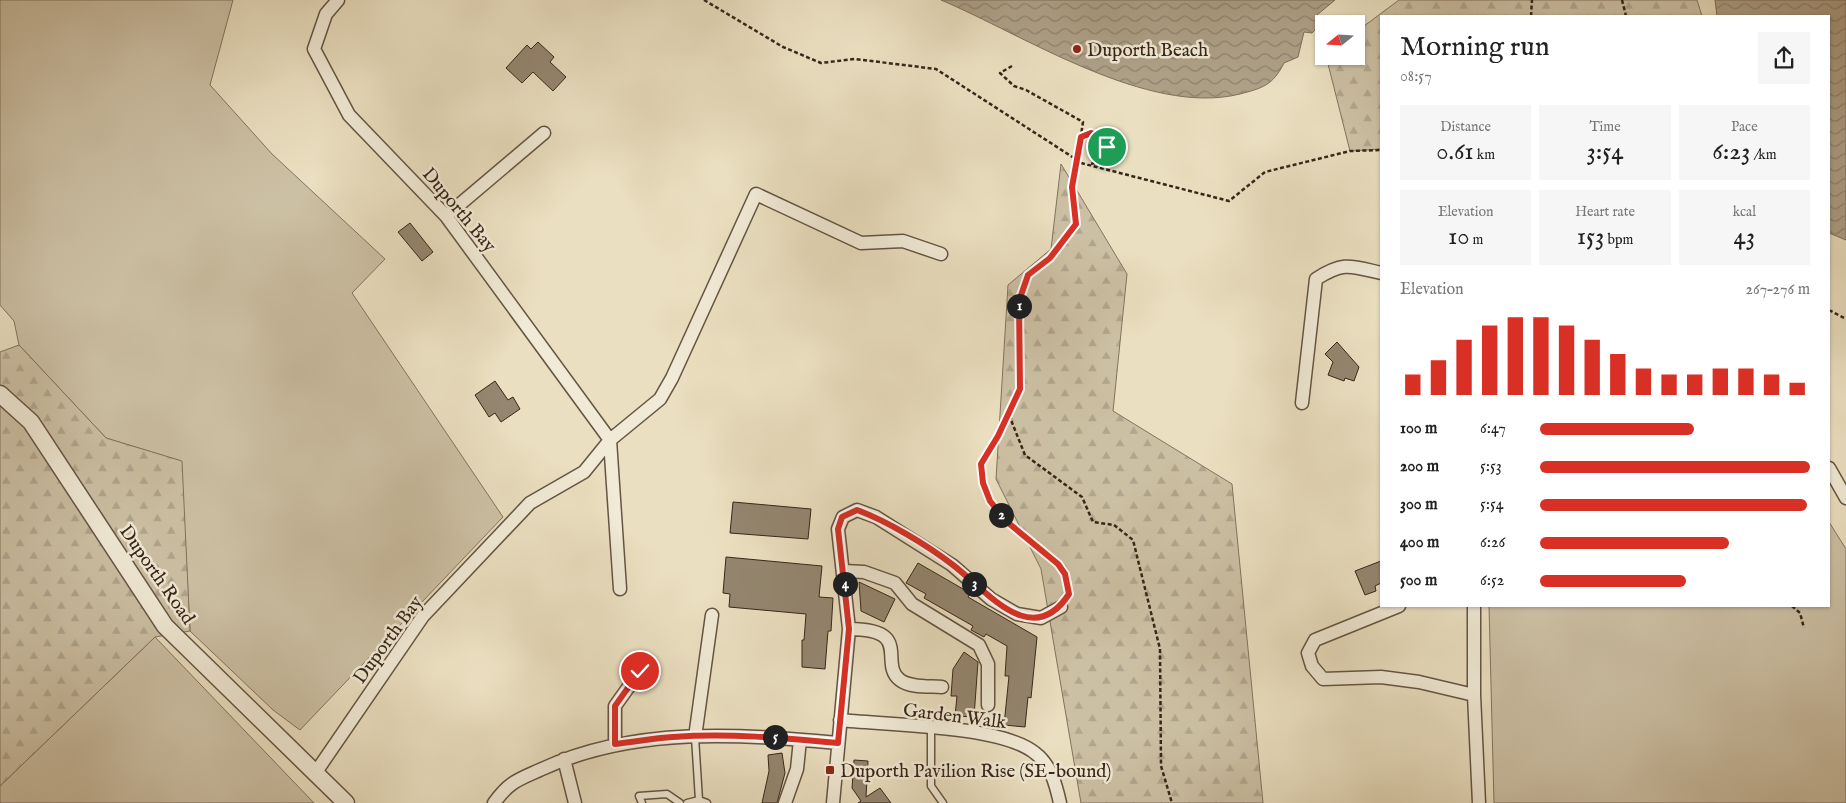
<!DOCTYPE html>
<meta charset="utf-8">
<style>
:root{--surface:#fff;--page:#f6f6f6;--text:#222;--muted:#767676;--accent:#d93025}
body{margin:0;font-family:"IM FELL English",serif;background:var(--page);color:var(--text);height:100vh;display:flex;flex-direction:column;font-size:19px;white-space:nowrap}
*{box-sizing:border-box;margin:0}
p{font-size:16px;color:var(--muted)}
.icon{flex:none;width:28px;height:28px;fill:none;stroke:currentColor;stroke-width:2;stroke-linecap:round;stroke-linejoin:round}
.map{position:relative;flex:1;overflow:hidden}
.sheet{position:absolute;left:1380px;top:15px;width:450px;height:592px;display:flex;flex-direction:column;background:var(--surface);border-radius:0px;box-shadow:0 1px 4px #0004}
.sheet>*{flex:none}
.needle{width:32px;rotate:252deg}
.controls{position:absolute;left:1315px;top:15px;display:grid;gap:10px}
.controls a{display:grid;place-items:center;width:50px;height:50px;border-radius:0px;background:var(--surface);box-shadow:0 1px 4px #0004;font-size:25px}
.pin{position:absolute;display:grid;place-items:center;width:42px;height:42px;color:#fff;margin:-21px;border:2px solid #fff;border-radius:50%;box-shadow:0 1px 5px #0007}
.km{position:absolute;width:25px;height:25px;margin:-12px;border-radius:50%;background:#222;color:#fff;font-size:14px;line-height:25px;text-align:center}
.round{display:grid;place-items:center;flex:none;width:52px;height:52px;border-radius:0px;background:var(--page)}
.headline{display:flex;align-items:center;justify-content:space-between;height:85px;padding:0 20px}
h1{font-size:28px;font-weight:600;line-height:38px}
.stats{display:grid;grid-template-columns:repeat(3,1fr);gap:8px;height:85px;padding:5px 20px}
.stats div{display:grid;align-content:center;border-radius:0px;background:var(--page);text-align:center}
.stats b{font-size:25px;font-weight:600}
.stats small{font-size:14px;font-weight:400}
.stats p{font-size:14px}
.chart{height:140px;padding:10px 20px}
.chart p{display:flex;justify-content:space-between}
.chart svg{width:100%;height:90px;margin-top:5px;stroke:var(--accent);stroke-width:6}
ul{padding:0 20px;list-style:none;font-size:16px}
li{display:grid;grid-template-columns:80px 60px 1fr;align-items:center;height:38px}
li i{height:12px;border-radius:6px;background:var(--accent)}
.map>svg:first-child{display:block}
.grass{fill:#ccc0a4;stroke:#82735e}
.forest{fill:url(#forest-firs);stroke:#82735e}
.water{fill:url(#water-waves);stroke:#7e6f5b}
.building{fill:#948670;stroke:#372619}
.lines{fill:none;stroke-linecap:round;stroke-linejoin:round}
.service-casing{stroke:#645443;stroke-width:9}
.minor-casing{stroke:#645443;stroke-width:15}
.tertiary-casing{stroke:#645443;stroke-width:19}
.path{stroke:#372619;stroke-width:2.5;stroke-dasharray:4 2.5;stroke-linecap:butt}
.service{stroke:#f1ead6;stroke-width:6}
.minor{stroke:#f1ead6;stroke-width:12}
.tertiary{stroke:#f1ead6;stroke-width:16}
.path-bridge{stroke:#372619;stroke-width:2.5;stroke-dasharray:4 2.5;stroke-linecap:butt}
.route-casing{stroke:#fff;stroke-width:10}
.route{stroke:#d93025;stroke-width:6}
.poi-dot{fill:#8f2418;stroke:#f1ead6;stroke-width:2}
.labels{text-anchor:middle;stroke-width:5;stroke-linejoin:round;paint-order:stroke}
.poi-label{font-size:19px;fill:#372619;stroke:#f1ead6;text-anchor:start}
.street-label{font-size:19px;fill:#372619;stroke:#f1ead6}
</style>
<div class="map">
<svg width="1846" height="803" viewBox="0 0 1846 803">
<defs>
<pattern id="forest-firs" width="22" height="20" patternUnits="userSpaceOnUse" patternTransform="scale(1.25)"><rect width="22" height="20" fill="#ccc0a4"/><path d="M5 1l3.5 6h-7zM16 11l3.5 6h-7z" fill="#b0a58d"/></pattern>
<pattern id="water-waves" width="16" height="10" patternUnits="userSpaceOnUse" patternTransform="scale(1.25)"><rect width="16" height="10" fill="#ada087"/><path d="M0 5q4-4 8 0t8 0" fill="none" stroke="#8e826e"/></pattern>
</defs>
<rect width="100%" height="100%" fill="#eadfc0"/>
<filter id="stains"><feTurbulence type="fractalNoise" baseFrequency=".004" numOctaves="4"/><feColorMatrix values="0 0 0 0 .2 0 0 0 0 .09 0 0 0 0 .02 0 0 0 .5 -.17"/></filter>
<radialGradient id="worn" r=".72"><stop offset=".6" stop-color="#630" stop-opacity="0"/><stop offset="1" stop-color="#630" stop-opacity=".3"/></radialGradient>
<path class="grass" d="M0,0h233l-23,85 62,69 113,105 -33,34 151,224 -203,213 -27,-20 -83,-79 -9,-170 -75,-23 -87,-93 -5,-24 -14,-16z
M1829,522l17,27v254h-352l-5,-197h340z
M155,637l159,166h-314v-17z"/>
<path class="forest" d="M1399,0h298l5,16h-321v133l-31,2 -24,-95h30v-24z
M1061,164l66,110 -14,137 119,73 31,319h-182l-40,-234 -45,-90 12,-194 43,-36z
M19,345l87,93 76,23 8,170 -35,6 -155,149v-434z"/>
<path class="water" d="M941,0h394l-18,15v13l-5,5 -8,-1 -6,25 -14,6c-11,22 -21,25 -44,31 -92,23 -216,-59 -299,-94z
M1715,0h131v240l-17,-7v-217h-112z"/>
<path class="building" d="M538,42l16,15 -4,5 16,15 -13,14 -20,-19 -11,11 -16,-15 21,-23 4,4z
M410,223l23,29 -11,9 -24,-29z
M1337,342l22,25 -5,14 -9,-3 -1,3 -16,-6 5,-13 -8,-8z
M495,381l13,19 5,-3 7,12 -19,13 -6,-9 -6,4 -14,-22z
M733,502l78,7 -3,30 -78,-6z
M726,557l96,9 -3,31 14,1 -2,33h-3l-3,38 -23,-2v-27h2l2,-26 -77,-7 1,-13 -7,-1z
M1381,561v22l-6,3 1,5 -11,4 -10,-24z
M918,563l52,30 -2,4 69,40 -6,61 -3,-1 -3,30 -21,-2 5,-49h-4l2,-30 -21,-12 -2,3 -13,-7 2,-4 -49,-28 2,-4 -20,-11z
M859,582l36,17 -11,23 -23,-11z
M964,652l14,10 -4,55 -19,-1 2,-20h-6l2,-27z
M782,753l3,20 -8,30h-15l7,-32 -1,-16z
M854,760l14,1 -2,36 14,-9 11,15h-33l3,-2 -9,-13z"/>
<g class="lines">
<defs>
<path id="service" d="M931,728v58l12,17
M699,800l8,3
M642,803l-3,-7 28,-2 13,9
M687,803l12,-3 -4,-63"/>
<path id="minor" d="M338,0l-12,14 -12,35 35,66 97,101 164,224 10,149
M446,216l98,-83
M1302,403l14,-124c28,-18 35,-13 65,-6
M1829,468l17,30
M844,571l20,1 31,11 17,21 67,41 9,19v41
M1399,606l-84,34 -7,13 4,13 11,13 58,-2 38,5 55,13
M1474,606v89l5,108
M849,629c65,0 29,34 51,51 10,8 30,6 42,7
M840,720c47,5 161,5 195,33 16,12 21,32 25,50
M695,737l17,-122
M615,744v-38l25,-35
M564,759l11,44
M316,772l107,-156 107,-113 54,-31 26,-32 50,-41 12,-21 84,-184 105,49 42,-2 38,13
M494,803c16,-22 24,-23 48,-34 93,-43 198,-35 296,-26
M785,803l12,-34 3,-29
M833,803l16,-174 -11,-100 5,-12 14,-7 19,7 76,48 39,34 26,15 24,4 20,-11"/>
<path id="tertiary" d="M0,394l31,28 134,204 181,177"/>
</defs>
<use href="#service" class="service-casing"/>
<use href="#minor" class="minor-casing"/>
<use href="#tertiary" class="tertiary-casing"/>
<path class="path" d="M704,0l79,47 38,16 34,-4 81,10 138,89
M1622,0l4,16
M1531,16l1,-16
M1012,66l-12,7 14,13 12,4 57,32 -10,65 3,37 -26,34 -22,17 -9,26 1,88 -22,47 -17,28 2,19 7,18 16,20 52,43 7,10 4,19 -2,4
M1081,137l10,-4 7,4 9,10v14l-17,3
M1081,163l148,38 36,-29 85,-21 31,-1
M1829,310l17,9
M1009,415l16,40 57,42 11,25 21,3 19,15 27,109 1,117 11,37
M1792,606l8,7 4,15"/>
<use href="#service" class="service"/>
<use href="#minor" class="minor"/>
<use href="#tertiary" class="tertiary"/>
<path class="path-bridge" d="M1074,158l7,5"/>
</g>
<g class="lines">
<defs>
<path id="route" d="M640,671l-25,35v38c19,-2 39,-6 58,-7 55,-4 111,1 165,6l11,-114 -11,-100 4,-12 15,-7c30,11 70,35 96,55 34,26 79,86 116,29l-4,-20 -7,-10 -52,-43 -16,-20 -7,-18 -2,-19 17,-28 22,-47 -1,-88 9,-26 22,-17 26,-34 -4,-37 9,-50 10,-4 7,3 9,11"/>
</defs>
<use href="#route" class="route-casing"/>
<use href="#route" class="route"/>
</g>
<g class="poi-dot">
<circle cx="1077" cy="49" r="5"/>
<rect x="825" y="765" width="10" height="10" rx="2.5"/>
</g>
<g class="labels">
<g class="poi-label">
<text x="1087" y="56">Duporth Beach</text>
<text x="840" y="777">Duporth Pavilion Rise (SE-bound)</text>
</g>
<g class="street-label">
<text transform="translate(460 209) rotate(50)" y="7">Duporth Bay</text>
<text transform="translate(158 574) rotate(55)" y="7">Duporth Road</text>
<text transform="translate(387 639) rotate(-54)" y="7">Duporth Bay</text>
<text transform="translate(955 715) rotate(7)" y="7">Garden Walk</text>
</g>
</g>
<rect width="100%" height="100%" filter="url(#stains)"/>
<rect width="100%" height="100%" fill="url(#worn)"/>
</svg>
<div class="controls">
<a><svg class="needle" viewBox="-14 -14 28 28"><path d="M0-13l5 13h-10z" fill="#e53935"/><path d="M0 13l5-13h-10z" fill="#767676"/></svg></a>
</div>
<div class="pin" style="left:1107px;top:147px;background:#1e9e55"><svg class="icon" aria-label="arrive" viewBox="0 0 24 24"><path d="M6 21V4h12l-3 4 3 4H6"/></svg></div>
<div class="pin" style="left:640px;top:671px;background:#d93025"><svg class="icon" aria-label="check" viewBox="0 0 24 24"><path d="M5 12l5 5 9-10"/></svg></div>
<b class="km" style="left:1019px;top:306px">1</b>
<b class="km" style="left:1001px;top:515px">2</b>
<b class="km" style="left:974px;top:584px">3</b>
<b class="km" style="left:845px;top:584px">4</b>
<b class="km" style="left:775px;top:737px">5</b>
<section class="sheet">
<div class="headline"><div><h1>Morning run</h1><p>08:57</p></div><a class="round"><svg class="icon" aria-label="share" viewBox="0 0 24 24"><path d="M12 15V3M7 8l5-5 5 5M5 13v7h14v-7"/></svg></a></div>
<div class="stats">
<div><p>Distance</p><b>0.61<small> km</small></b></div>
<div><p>Time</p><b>3:54</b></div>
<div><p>Pace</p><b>6:23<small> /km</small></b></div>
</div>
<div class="stats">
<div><p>Elevation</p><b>10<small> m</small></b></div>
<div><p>Heart rate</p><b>153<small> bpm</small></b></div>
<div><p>kcal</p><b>43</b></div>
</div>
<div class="chart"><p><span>Elevation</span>267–276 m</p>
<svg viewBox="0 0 160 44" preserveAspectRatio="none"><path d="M5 44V34M15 44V27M25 44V17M35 44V10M45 44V6M55 44V6M65 44V10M75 44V17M85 44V24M95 44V31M105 44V34M115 44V34M125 44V31M135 44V31M145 44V34M155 44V38"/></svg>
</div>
<ul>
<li><b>100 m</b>6:47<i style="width:57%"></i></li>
<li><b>200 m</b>5:53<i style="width:100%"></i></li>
<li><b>300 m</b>5:54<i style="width:99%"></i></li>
<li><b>400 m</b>6:26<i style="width:70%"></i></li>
<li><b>500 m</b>6:52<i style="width:54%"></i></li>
</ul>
</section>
</div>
